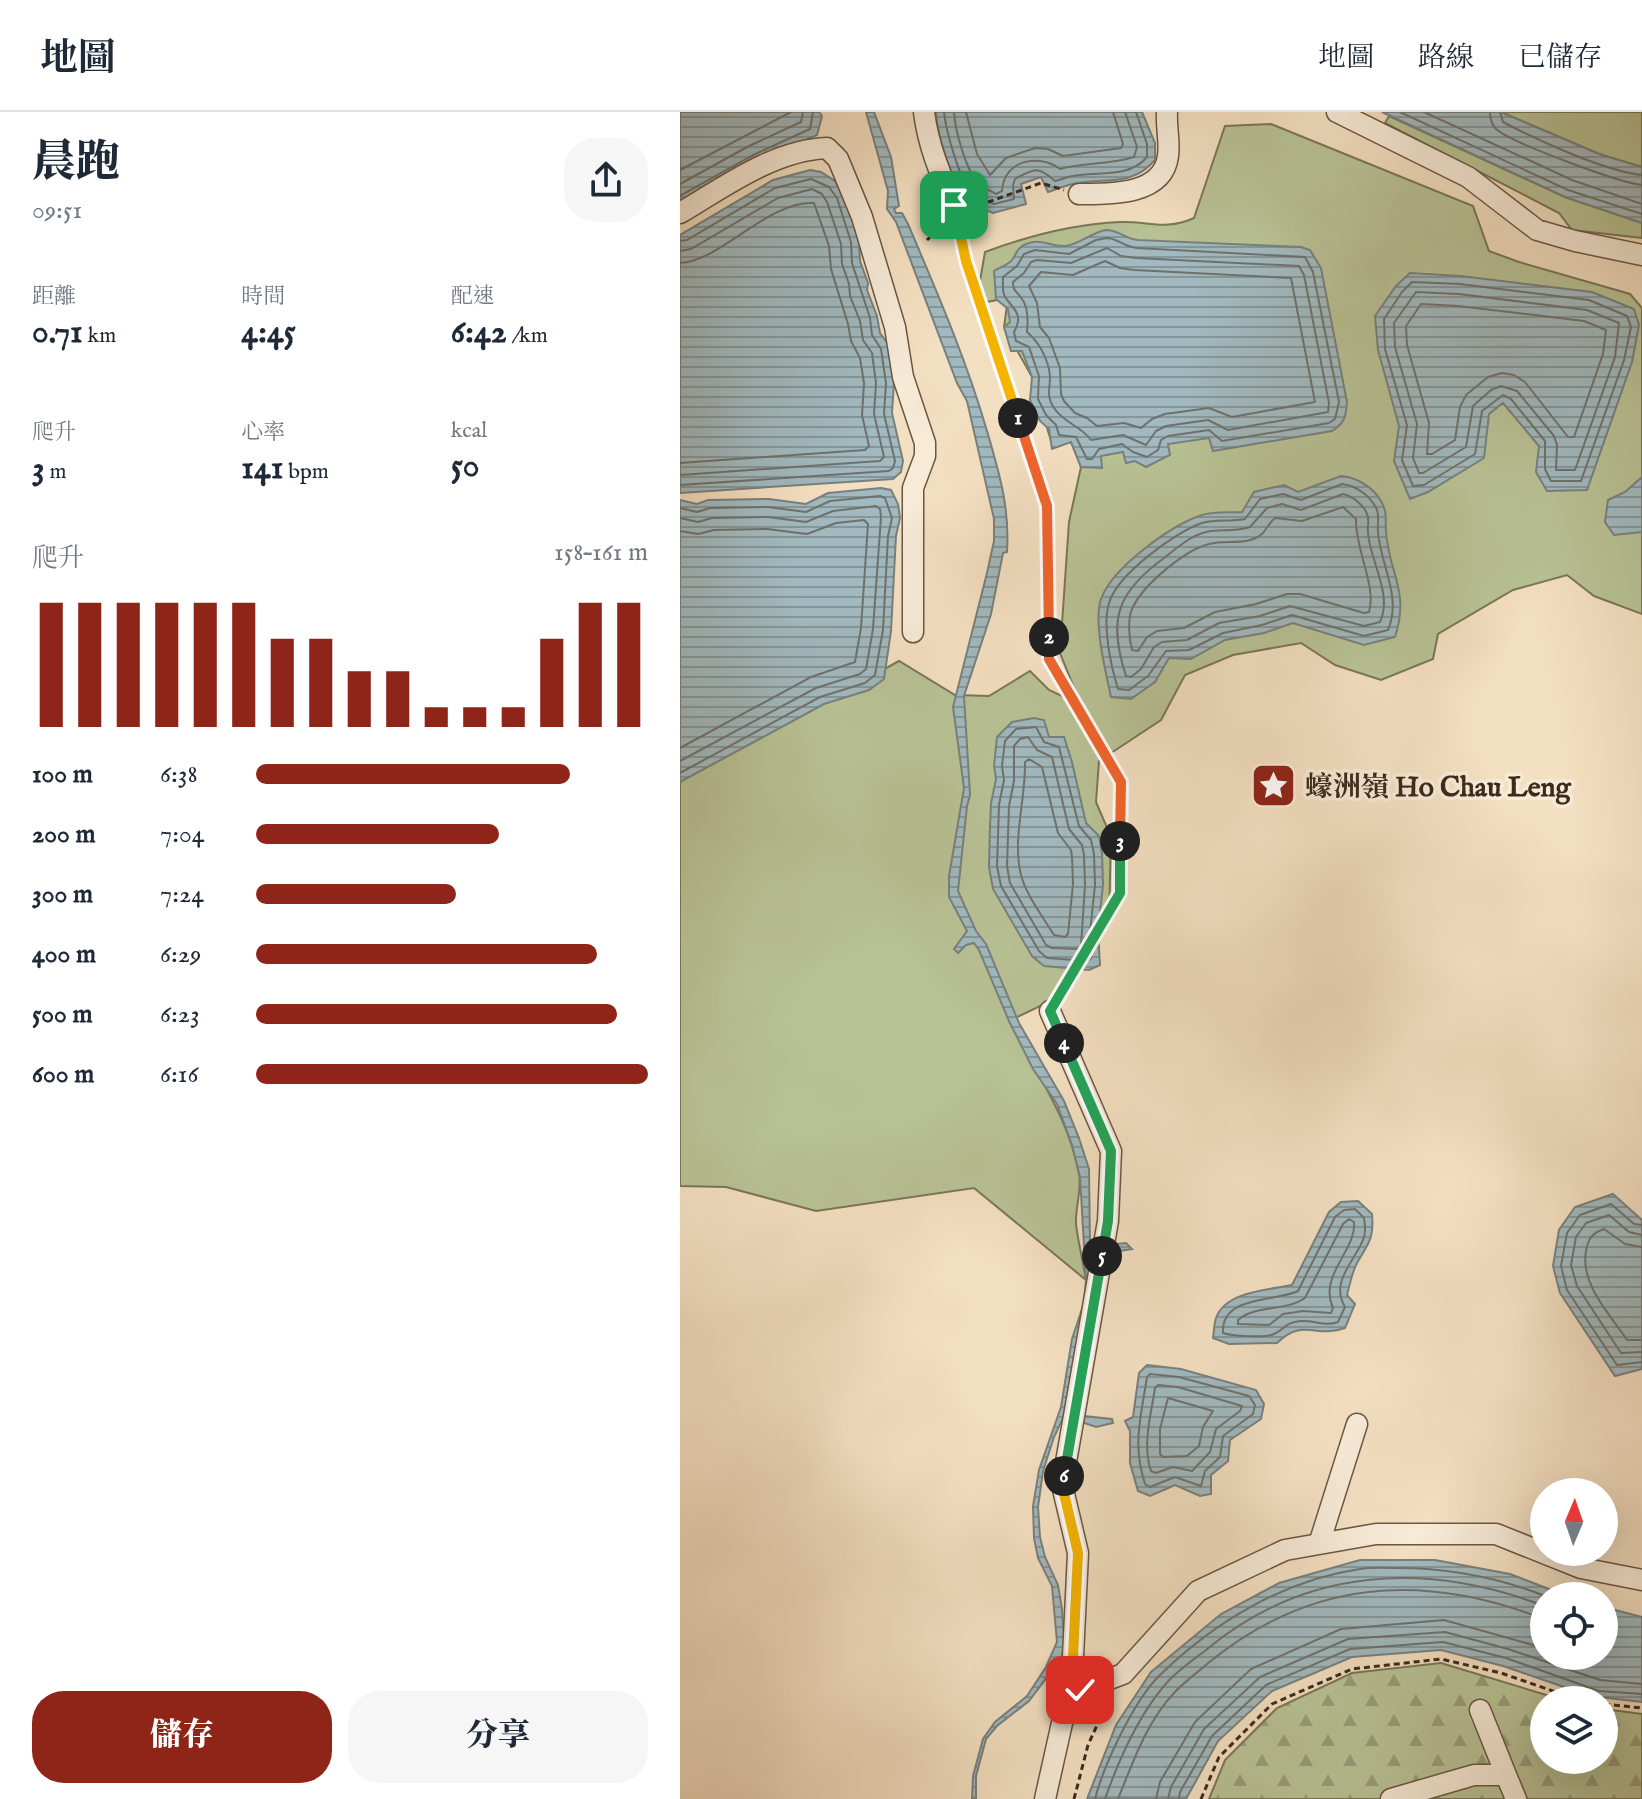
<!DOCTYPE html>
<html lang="zh-TW">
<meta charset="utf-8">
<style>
:root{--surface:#fff;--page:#f6f6f7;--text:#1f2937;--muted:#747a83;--line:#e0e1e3;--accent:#8f2418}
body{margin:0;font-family:"IM FELL English","Noto Serif TC",serif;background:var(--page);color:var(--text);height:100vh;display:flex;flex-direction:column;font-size:30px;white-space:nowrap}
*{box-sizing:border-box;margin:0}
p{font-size:26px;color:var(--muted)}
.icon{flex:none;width:44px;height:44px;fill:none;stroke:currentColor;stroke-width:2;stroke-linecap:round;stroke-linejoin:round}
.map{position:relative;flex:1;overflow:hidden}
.panel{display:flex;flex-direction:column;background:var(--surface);width:680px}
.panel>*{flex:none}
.needle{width:52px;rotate:2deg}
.buttons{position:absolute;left:850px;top:1366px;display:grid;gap:16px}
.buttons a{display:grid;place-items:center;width:88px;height:88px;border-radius:50%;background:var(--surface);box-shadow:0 8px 32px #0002;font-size:40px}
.pin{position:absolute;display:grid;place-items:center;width:68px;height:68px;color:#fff;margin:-34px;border-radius:16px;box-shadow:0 4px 12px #0006}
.km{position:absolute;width:40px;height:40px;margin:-20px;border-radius:50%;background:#222;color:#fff;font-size:22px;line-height:40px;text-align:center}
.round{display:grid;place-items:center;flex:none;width:84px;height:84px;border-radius:32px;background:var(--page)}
.summary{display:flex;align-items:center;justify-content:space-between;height:136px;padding:0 32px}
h1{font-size:44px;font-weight:800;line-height:60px}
.metrics{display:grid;grid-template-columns:repeat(3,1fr);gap:12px;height:136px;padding:8px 32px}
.metrics div{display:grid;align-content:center}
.metrics b{font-size:34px;font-weight:800}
.metrics small{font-size:22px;font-weight:400}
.metrics p{font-size:22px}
.chart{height:224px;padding:16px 32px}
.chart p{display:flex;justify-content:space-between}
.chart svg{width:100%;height:144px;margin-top:8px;stroke:var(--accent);stroke-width:6}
.cta{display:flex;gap:16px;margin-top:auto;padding:16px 32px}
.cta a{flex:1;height:92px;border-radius:32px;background:var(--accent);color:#fff;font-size:32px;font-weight:800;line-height:92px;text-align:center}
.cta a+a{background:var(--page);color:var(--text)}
ul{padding:0 32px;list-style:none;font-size:26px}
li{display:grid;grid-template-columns:128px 96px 1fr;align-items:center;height:60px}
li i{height:20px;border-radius:10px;background:var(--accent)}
header{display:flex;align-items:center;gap:48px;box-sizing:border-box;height:112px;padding:0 40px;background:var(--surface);border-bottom:2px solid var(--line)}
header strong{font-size:38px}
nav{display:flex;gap:44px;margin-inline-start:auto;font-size:28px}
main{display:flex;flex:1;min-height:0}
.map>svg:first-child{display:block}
.grass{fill:#b8c295;stroke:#7a7658;stroke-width:2}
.forest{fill:url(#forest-firs);stroke:#7a7658;stroke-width:2}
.water{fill:url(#water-rules);stroke:#79807d;stroke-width:2}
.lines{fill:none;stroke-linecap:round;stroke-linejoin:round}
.shore{stroke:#6e726d;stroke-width:2}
.minor-casing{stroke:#6a5744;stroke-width:23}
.path{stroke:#3c2a1b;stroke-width:3;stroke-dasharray:6 4;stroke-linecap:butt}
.minor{stroke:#f7ead7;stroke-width:20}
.split-1-casing{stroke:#fff;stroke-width:16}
.split-2-casing{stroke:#fff;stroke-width:16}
.split-3-casing{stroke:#fff;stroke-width:16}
.split-4-casing{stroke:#fff;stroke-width:16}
.split-5-casing{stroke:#fff;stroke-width:16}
.split-6-casing{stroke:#fff;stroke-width:16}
.split-7-casing{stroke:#fff;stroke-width:16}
.split-1{stroke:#f5b400;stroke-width:10}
.split-2{stroke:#f0652b;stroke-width:10}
.split-3{stroke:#f0652b;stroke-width:10}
.split-4{stroke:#22a559;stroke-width:10}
.split-5{stroke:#22a559;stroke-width:10}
.split-6{stroke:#22a559;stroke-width:10}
.split-7{stroke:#f5b400;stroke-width:10}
.labels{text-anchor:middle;stroke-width:7;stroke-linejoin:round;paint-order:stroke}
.poi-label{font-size:28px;font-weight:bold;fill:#3c2a1b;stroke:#f7ead7;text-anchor:start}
</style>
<header>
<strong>地圖</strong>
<nav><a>地圖</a><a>路線</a><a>已儲存</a></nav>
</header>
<main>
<section class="panel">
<div class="summary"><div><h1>晨跑</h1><p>09:51</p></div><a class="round"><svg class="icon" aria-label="share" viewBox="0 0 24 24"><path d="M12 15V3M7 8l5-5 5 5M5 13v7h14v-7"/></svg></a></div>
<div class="metrics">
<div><p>距離</p><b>0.71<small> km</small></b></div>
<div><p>時間</p><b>4:45</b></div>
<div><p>配速</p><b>6:42<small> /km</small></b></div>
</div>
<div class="metrics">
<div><p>爬升</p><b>3<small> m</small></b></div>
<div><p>心率</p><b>141<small> bpm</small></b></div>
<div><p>kcal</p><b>50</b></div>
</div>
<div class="chart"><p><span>爬升</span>158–161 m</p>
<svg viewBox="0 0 160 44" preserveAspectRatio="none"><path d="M5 44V6M15 44V6M25 44V6M35 44V6M45 44V6M55 44V6M65 44V17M75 44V17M85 44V27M95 44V27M105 44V38M115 44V38M125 44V38M135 44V17M145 44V6M155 44V6"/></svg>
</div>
<ul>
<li><b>100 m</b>6:38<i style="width:80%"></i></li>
<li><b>200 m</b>7:04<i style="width:62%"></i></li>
<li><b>300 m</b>7:24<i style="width:51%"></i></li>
<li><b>400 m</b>6:29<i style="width:87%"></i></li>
<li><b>500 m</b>6:23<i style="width:92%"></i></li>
<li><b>600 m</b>6:16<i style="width:100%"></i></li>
</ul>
<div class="cta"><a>儲存</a><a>分享</a></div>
</section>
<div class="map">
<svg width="962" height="1687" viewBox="0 0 962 1687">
<defs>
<pattern id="forest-firs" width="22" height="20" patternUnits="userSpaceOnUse" patternTransform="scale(2)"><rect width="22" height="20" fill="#b8c295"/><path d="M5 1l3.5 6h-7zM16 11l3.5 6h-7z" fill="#979e79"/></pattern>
<pattern id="water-rules" width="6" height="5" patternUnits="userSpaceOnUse" patternTransform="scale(2)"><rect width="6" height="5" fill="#a1b9bf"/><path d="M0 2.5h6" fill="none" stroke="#84979a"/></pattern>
</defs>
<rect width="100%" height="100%" fill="#f3dfc1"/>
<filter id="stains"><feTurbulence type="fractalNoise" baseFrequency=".0025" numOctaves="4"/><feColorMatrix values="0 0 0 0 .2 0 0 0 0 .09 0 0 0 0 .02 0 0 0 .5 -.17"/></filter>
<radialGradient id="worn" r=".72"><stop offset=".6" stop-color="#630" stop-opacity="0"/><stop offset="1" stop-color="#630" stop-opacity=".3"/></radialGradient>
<path class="grass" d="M821,0h141v55l-43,-13z
M709,4l176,81 77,26v15l-70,-8 -13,-17 -174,-90z
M591,12l202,82 16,45 30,11 111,32 12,14v306l-48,-18 -27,-21 -54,15 -75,44 -5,25 -52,21 -46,-15 -34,-22 -68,12 -48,20 -24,45 -62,41 -3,41 15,35 -2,82 -52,79 -48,23c26,51 60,96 70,153 3,16 -4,34 -3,50 2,18 7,37 10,56l-112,-92 -158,23 -90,-24 -46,-1v-405l219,-120 56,34 34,1 41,-25 19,19 32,15 -21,-52 9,-131 12,-55 -10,-25 -20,-1 -19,-64 -28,-50 4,-29 -32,6 9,-52c43,-16 89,-28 135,-30 29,-1 45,9 74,-4l31,-92z"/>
<path class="forest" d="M761,1551l122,37h-19v60h60v-51l38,5v85h-433l16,-39 52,-52 75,-35z"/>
<path class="water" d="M0,0h139l3,4 -5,19 -60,27 -77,43z
M186,0h8l17,45 8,49 -5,3 2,4h6l6,11c29,68 58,135 79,207 12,41 23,77 20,121l-4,1 -12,61 -27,82 6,99 -3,11 -9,85 18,40 10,13 33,79 45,78 15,37 10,31 1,78 36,-4 6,6 -26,4 -32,162 38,4 1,4 -17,4 -32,-11 -10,21 -11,34 -5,36 2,30 5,20 13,28 4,24 2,31 -2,17 -33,44 -32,25 -11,13 -10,37v23h-4l1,-23 10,-37 12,-17 32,-26 19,-29 11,-25 -5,-56 -14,-28 -4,-20 -1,-32 6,-36 22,-63 11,-68 12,-36 2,-23 -6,-103 -8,-32 -15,-41 -24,-35 -24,-48 -30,-71 -5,-7 -8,2 -8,8 -4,-4 13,-18 -18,-34v-21l15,-88 -11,-81 34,-134 7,-32v-22l-27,-118 -10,-18 -61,-161 -9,-13 1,-18z
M256,0h206l13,31v17c-23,26 -45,18 -76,23 -11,1 -21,6 -31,9l-7,-15 -20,7 5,20 -33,9c-9,-4 -22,-9 -28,-16 -14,-16 -28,-64 -29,-85z
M702,0h119l98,42 43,13v56l-77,-26z
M130,58l11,2 14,9 9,13 15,47 1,20 8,22 -1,7 10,26 3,17 9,12 5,38 -2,30 11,48 -2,11 -8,7 -213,14v-258l93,-55z
M426,118c13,0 19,9 32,10l163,7 9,3 11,18 26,134c-1,14 -2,21 -15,29l-119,20 -4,-13 -41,6 2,11 -24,12 -11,-6 -9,2 -3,-11 -22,4 1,12 -21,-1 -10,-25 -19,7 -3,-20 -9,-8 -10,-21 2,-23 -10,-26h-11l-7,-24 6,-5 -2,-13 -12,-10 -2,-28c5,-3 13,-6 17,-10 5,-5 5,-11 11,-15 19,-10 26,1 43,0 14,-1 27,-14 41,-16z
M730,161l51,3 131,16 42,17 5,16 -7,37 -45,128 -40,1 -11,-19 3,-26 -36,-43 -14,11 -5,44 -56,34 -18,7 -16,-38 5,-35 -21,-76 -3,-34 21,-30z
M661,364c15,1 32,11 40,25 7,12 4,19 5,31 3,42 24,59 9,105l-31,8 -71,-22 -29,10 -39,7 -34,19 -22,-1 -14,24 -24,17 -20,-2c-5,-25 -18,-74 -10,-98 11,-31 68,-72 98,-83 12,-5 29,-3 43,-4l12,-20 30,-7 14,7z
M962,365v55l-28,3 -9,-13 3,-22 17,-8z
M201,376l10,2 7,14 2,14 -4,18 -5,95 -7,48 -15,11 -45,14 -144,78v-282l17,4 11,-4 61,-1 37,5 22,-11z
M354,606l10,2 5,17h15l8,25 14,61 13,13 3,17 1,32 -5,47 2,33 -11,5 -45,-4 -12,-10 -39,-67 -4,-22 1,-41 1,-23 5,-24 -2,-13 3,-29 15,-15z
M933,1082l29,26v149l-27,7 -55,-83 -7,-27 6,-36 16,-23z
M678,1089l14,13c2,25 -3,28 -15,49 -5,9 -7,21 -10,32l8,9 -10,24c-30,11 -41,-11 -68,15l-48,1 -16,-6c1,-6 1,-14 3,-20 10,-27 52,-28 76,-33l37,-73 12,-10z
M467,1253l34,4 75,21 8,14 -3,15 -31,21 -2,21 -17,14v19l-11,2 -25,-11 -25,11 -12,-5 -8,-28v-32l-5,-10 8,-4 6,-44z
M680,1448h75l75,14 57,22h-23v60h60v-49l38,10v85l-52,-6 -87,-30 -62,-16 -89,7 -80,34 -54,50 -32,58h-99l29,-74 35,-53 70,-58 58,-31z"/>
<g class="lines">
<path class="shore" d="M264,0c2,19 15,66 27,80 5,5 16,9 23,12l20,-5 -1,-14 2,-6c21,-12 24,-12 40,2 8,-2 16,-6 25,-6 23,-3 50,2 67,-18v-13l-11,-32
M274,0c1,18 12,59 25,72 4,4 12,7 17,10l6,-3c2,-31 36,-38 58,-22 24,-7 49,-4 74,-12l3,-10 -12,-35
M286,0l11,42 13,21 16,-17 29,-10 13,1 15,7 58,-8 2,-4 -10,-32
M720,0l168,78 74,24
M744,0l148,68 70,24
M810,0c0,7 1,12 6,17 16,14 124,54 146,56
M820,0l3,10c34,18 101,49 139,53
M0,58l111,-58
M0,72l69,-38 52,-24 2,-10
M0,84l73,-41 57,-26 3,-17
M427,126c10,0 17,9 30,10l168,9 8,15 26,130 -4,17 -6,4 -107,18 -13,-11 -41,6 -7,4 -3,10 -11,7 -14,-5 -11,-8 -23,5 -7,10h-5l-11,-22 -17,-2 -3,-10 -10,-10 -8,-16 1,-23 -10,-29 -13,-6 -2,-9c10,-18 0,-22 -9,-35 -3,-5 -2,-14 -2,-20l14,-11 7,-12 11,-4 34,4 27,-14z
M0,129l7,-1 88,-52 36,-9 18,8 8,11 14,44 1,21 18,55 2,17 9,14 5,34 -2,31 11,47 -2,7 -4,3 -209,14
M427,136l14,8 15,2 163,8 5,9 25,128 -1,9 -100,18 -20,-10 -42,6 -10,5 -10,14 -23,-10 -32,5c-11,-15 -26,-16 -37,-32 -8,-11 -4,-19 -4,-31 -1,-17 -11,-35 -23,-45 1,-10 2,-24 -5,-33 -5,-8 -9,-7 -9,-17l11,-9 7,-11 6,-2 34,3z
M0,139l11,-2 87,-51 34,-9 10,5 5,8 14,42 1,20 7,20 1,12 10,25 3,19 9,13 4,30 -2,31 10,43 -4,4 -200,14
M425,149l15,7 14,2 157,8 24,124 -83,15 -23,-9 -44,6 -13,5 -11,9 -17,-5 -27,3 -10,-8 -12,-5 -11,-12 -3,-7 -1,-26 -11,-30 -9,-11 -3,-24 -8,-17 12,-14 32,3z
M0,151c41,-2 89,-63 134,-60l15,43 2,23 17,55 3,17 9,17 4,25 -2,32 7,31 -4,4 -185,13
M732,170l48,2 129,16 38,16 4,11 -7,33 -43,121h-30l-6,-12v-28l-34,-42 -8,-4 -21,16 -7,43 -51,31 -11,1 -11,-26 5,-35 -22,-76 -1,-30 18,-27z
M736,180l43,2 128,16 32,13 -4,34 -40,113h-19l1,-25 -3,-9 -37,-45 -16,-5 -10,4 -18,16 -7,41 -43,26h-4l-6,-15 4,-34 -22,-77 -1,-24z
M741,192l37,2 126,15 22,9 -3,24 -29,83h-6l-43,-55 -11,-7 -12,-2 -14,4 -22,18 -6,12 -5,33 -23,14h-5l2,-31 -22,-78 -1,-19z
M662,372c12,1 24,9 31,19 8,9 4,19 5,30 3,33 24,64 10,97l-24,6 -72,-21 -30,10 -39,8 -34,17 -23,1 -18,25 -19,14 -11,-1c-7,-23 -16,-63 -9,-86 8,-28 66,-71 93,-80 13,-4 29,-1 43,-4l15,-20 23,-5 18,6z
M663,382c9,2 21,11 24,20 3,6 0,13 1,19 2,28 25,62 12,89l-16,4 -74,-20 -30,10 -41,7 -32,17 -25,2 -8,5 -13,22 -10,8 -5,-1c-18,-56 -10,-83 38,-118 13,-10 26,-22 42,-26 15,-3 30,0 44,-5l17,-19 15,-4 19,6z
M663,395l13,12c-1,30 21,68 13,93l-5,1 -64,-19h-13l-31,10 -41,8 -31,16 -27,3 -10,6 -9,14 -6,-1c-3,-11 -5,-33 1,-43 11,-23 52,-57 76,-63 18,-5 39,3 54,-11 4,-5 7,-11 12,-15l27,3z
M0,396l17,4 13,-4 58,-1 38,5 24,-11 50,-5 5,2 7,20 -4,18 -5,94 -8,45 -10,8 -45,14 -140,76
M0,406l18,4 14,-4 56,-1 38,5 27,-11 43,-5 4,3 1,8 -8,112 -7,40 -6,5 -44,14 -136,73
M0,419l18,3 16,-4 53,-1 40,5 29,-11 28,-3 4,4 -7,104 -6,34 -44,15 -131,71
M356,615l8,15 15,5 20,79 12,14 3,14 1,31 -5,47 1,26 -3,3 -41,-3 -8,-7 -38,-65 -4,-20 2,-61 5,-25 -2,-14 3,-25 11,-12z
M348,625l9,13 15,7 17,72 13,16 2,10 1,30 -4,61 -3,3 -26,-1 -6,-3 -36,-62 -3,-17 2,-60 5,-25v-35l6,-7z
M349,647l13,8 16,66 13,17 1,7 1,27 -5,50 -3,3 -11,-2c-11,-18 -28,-40 -33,-60 -9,-37 5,-76 4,-113z
M675,1097l9,9c1,6 2,12 0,19 -7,23 -35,43 -19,70l-7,15c-12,5 -24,-2 -37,-1 -18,2 -15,8 -27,13 -9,4 -43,2 -51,-1 -2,-38 52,-31 75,-42l37,-74 9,-7z
M669,1107l5,3c3,28 -36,53 -21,86l-2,5 -28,-2 -20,3 -14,11 -31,-1v-4c19,-16 47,-8 67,-22l38,-74z
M962,1113l-8,-1 -23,-20 -31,11 -13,18 -6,33 6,24 50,75 25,-3
M962,1123l-13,-3 -20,-17 -23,8 -10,14 -5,28 6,21 44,67 21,-1
M962,1135l-17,-3 -21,-15c-12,4 -16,10 -18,22 -6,33 23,62 41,89h15
M470,1262l29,3 70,19 6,9 -2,9 -30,22 -3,21 -15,14 -4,15 -26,-9 -25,10 -5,-3c-13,-40 -4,-67 2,-107z
M478,1273l20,2 64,19 -2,5 -24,18 -6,23 -18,19 -19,-4 -17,6 -5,-2c-9,-27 0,-56 4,-83z
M488,1286l45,13 -10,16 -4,19 -12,10 -24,1 -3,-3v-25z
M415,1687c9,-35 39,-98 64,-123 55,-54 125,-96 201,-107 12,-2 25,-1 37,-1 51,0 100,9 148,28
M425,1687c14,-40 32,-81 59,-113 11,-14 28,-25 42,-36 99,-83 220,-89 338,-44
M438,1687c15,-37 29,-78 57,-107 9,-10 22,-19 32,-28 103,-85 215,-92 337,-45
M476,1687l4,-17 35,-60 56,-53 90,-40 103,-9 100,28
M488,1687l3,-12 33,-58 56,-52 88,-38 97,-7 63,17 92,31 42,4
M499,1687l1,-7 32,-56 54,-51 84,-36 93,-7 63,16 93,33 43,3"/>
<defs>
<path id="minor" d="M244,0c4,33 16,62 30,93
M657,0l131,65 69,53 38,11 67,14
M399,82c30,0 84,2 89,-38 2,-15 -2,-29 -1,-44
M0,101c44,-26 94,-63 147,-65l11,11 24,58 33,110 8,50 22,66v13l-12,32v144
M370,899l61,140 -3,70 -46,264 16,68 -7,146
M639,1432l38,-120
M800,1598l26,65
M365,1687l17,-76 9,-24 9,-9 43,-16 75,-83 87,-41 91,-16h120l85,34 61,12
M711,1687l83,-24h32l10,24"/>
</defs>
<use href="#minor" class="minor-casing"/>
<path class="path" d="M289,97l72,-26 23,7
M278,111l8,38 81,245 2,153 72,123 -1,111 -62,104
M247,128l22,-20
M924,1592l38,4
M394,1687l14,-54 22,-48
M521,1687l18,-42 53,-53 80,-35 89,-10 60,14 78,27"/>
<use href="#minor" class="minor"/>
</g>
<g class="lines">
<defs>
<path id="split-1" d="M274,93l12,56 52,157"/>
<path id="split-2" d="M338,306l29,88 2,131"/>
<path id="split-3" d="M369,525v22l72,123 -1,59"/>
<path id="split-4" d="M384,931l-14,-32 70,-118v-52"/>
<path id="split-5" d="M384,931l47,108 -3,70 -6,35"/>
<path id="split-6" d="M384,1364l38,-220"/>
<path id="split-7" d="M384,1364l-2,9 16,68 -7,146 9,-9"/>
</defs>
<use href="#split-1" class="split-1-casing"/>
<use href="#split-2" class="split-2-casing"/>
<use href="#split-3" class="split-3-casing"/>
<use href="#split-4" class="split-4-casing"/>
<use href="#split-5" class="split-5-casing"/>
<use href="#split-6" class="split-6-casing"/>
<use href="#split-7" class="split-7-casing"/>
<use href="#split-1" class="split-1"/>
<use href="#split-2" class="split-2"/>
<use href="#split-3" class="split-3"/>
<use href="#split-4" class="split-4"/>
<use href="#split-5" class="split-5"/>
<use href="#split-6" class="split-6"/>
<use href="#split-7" class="split-7"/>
</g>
<defs>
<symbol id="sight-square" viewBox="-11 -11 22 22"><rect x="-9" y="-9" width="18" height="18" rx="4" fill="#8f2418" stroke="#f7ead7"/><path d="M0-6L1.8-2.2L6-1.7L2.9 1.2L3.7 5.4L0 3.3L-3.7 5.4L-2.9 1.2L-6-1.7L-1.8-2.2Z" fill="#fff"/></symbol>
</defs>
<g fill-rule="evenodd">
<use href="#sight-square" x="568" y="648" width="51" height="51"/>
</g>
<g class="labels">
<g class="poi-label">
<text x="625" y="684">蠔洲嶺 Ho Chau Leng</text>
</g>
</g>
<rect width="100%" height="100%" filter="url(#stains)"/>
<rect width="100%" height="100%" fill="url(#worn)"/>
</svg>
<div class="buttons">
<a><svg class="needle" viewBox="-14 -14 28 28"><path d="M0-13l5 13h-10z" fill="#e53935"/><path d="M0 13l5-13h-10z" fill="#747a83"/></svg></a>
<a><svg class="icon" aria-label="locate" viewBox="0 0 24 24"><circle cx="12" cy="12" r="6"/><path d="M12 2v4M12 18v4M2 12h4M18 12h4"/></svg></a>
<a><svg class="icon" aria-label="layers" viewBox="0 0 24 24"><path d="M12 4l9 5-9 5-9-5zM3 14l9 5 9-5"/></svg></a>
</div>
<div class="pin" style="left:274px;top:93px;background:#1e9e55"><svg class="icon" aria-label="arrive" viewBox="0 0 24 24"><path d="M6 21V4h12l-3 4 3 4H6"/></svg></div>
<div class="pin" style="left:400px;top:1578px;background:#d93025"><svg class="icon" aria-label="check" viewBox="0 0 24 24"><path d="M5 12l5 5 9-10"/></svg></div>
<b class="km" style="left:338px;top:306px">1</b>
<b class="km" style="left:369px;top:525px">2</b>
<b class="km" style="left:440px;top:729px">3</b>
<b class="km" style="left:384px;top:931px">4</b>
<b class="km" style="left:422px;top:1144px">5</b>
<b class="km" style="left:384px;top:1364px">6</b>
</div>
</main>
